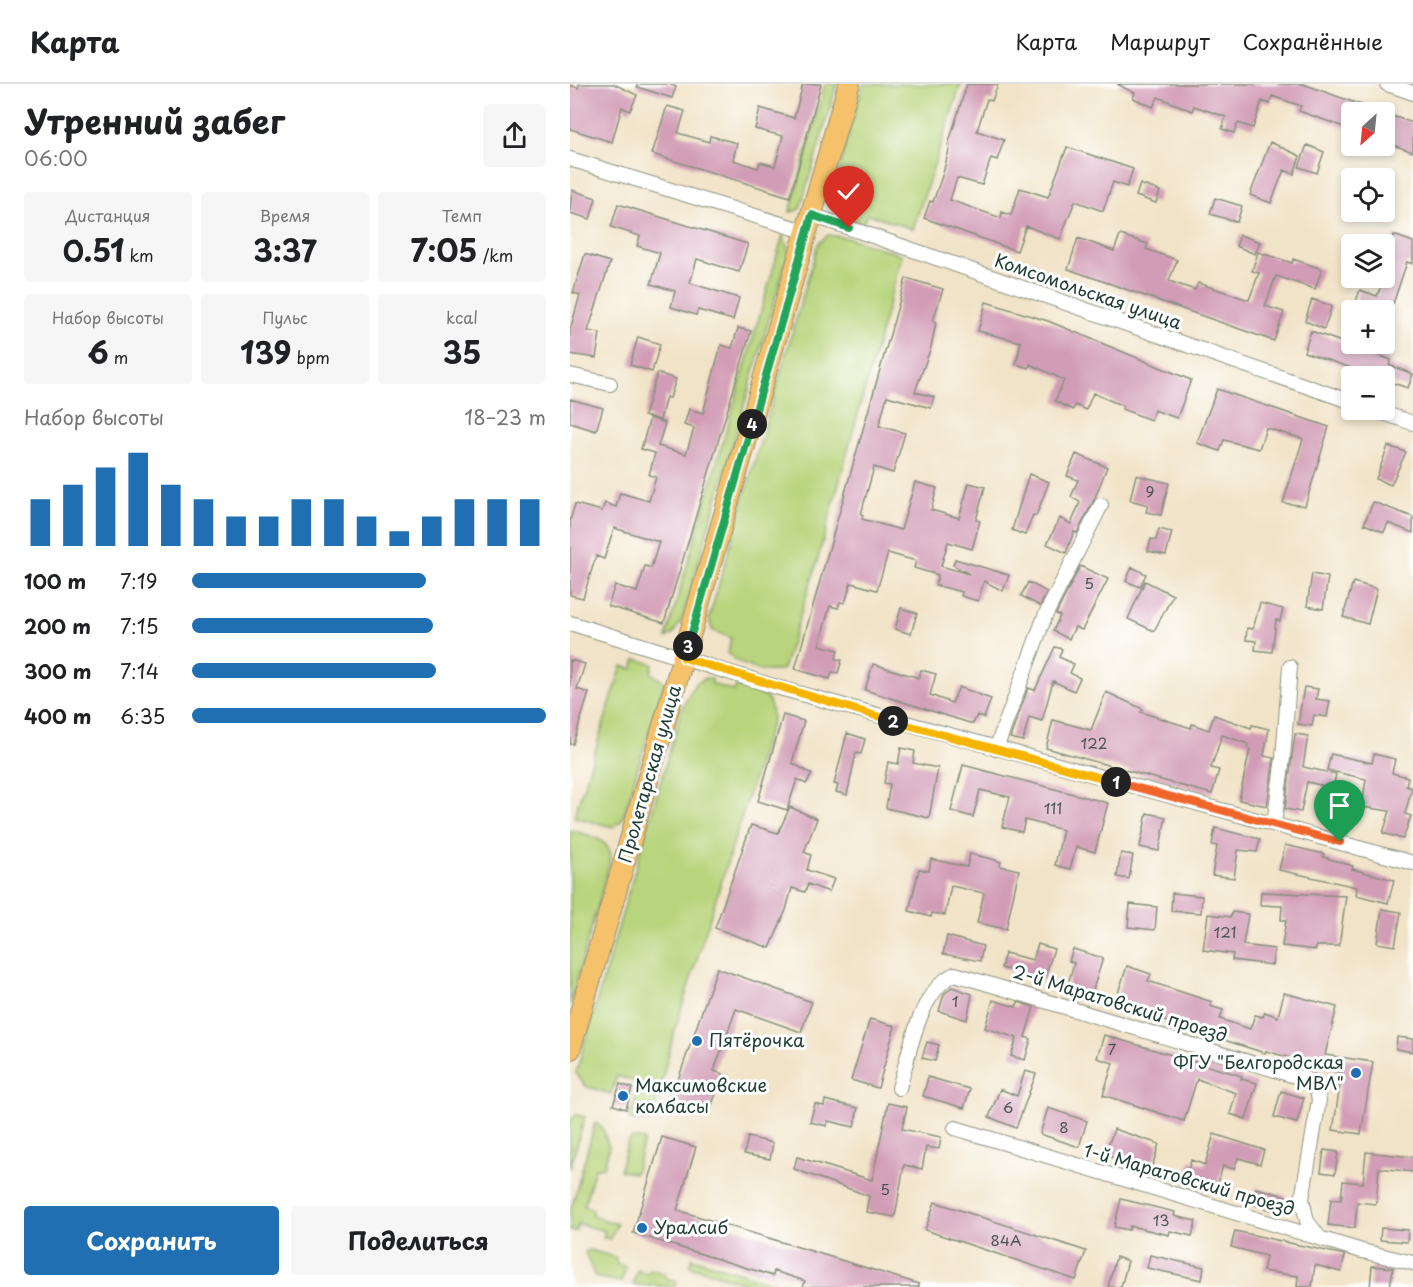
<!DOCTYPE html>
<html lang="ru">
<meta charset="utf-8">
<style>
:root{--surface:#fff;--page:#f6f6f6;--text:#202124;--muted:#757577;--line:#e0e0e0;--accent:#1f6fb2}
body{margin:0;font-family:"Playpen Sans",sans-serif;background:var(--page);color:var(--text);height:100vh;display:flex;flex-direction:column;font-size:22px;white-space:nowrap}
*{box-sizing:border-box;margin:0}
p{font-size:20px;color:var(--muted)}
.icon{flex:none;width:33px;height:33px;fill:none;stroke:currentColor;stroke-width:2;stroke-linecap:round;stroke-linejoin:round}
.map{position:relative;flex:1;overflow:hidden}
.details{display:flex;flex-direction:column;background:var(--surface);width:570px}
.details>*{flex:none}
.needle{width:39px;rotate:207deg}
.tools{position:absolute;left:771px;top:18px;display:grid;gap:12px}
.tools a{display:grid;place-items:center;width:54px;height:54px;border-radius:6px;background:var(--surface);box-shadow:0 3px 9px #0003;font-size:30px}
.pin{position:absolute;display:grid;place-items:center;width:51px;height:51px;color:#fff;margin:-62px -26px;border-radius:50% 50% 50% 0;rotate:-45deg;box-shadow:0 0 6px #0007}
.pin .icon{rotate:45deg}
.km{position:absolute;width:30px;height:30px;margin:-15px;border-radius:50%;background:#222;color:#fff;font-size:16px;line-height:30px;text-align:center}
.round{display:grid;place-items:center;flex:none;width:63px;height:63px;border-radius:6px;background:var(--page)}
.summary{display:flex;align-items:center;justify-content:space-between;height:102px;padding:0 24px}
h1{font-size:33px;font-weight:700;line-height:45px}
.stats{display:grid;grid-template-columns:repeat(3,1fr);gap:9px;height:102px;padding:6px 24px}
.stats div{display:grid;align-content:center;border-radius:6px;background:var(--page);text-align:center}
.stats b{font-size:30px;font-weight:700}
.stats small{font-size:16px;font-weight:400}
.stats p{font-size:16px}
.chart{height:168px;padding:12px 24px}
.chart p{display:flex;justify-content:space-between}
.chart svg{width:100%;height:108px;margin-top:6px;stroke:var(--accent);stroke-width:6}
.cta{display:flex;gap:12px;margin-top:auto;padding:12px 24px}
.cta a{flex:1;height:69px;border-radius:6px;background:var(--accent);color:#fff;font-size:24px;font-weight:700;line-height:69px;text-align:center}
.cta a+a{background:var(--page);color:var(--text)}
ul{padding:0 24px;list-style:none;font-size:20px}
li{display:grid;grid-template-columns:96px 72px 1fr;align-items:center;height:45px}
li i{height:15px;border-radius:8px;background:var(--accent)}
header{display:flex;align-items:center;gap:36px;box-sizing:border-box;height:84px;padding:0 30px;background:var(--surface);border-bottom:2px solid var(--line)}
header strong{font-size:28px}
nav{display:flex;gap:33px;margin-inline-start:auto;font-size:21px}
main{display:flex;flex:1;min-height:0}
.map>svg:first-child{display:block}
.green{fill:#b8d47b;stroke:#6c8858;stroke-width:1.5}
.building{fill:#d19cb5}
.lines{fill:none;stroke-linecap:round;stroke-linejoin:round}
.minor-casing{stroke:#88907e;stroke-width:16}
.primary-casing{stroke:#88907e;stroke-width:23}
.minor{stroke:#fff;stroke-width:14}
.primary{stroke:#f5c16b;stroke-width:21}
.split-1-casing{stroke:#fff;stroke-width:12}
.split-2-casing{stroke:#fff;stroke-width:12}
.split-3-casing{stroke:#fff;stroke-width:12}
.split-4-casing{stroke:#fff;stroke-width:12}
.split-5-casing{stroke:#fff;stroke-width:12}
.split-1{stroke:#f0652b;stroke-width:8}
.split-2{stroke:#f5b400;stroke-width:8}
.split-3{stroke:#f5b400;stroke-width:8}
.split-4{stroke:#22a559;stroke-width:8}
.split-5{stroke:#22a559;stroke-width:8}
.poi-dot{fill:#1f6fb2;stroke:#fff;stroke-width:2}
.labels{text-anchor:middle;stroke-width:6;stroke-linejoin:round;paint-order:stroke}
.number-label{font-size:15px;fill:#4c5554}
.street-label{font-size:18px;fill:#1f3d34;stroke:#fff}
.poi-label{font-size:18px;fill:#1f3d34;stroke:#fff;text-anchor:start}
</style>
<header>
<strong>Карта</strong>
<nav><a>Карта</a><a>Маршрут</a><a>Сохранённые</a></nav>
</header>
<main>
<section class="details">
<div class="summary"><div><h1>Утренний забег</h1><p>06:00</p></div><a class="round"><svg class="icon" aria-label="share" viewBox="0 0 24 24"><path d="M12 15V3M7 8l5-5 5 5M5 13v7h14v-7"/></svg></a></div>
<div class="stats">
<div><p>Дистанция</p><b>0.51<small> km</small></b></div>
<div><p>Время</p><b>3:37</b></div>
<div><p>Темп</p><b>7:05<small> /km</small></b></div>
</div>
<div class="stats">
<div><p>Набор высоты</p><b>6<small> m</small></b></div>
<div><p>Пульс</p><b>139<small> bpm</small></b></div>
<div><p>kcal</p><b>35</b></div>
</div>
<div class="chart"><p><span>Набор высоты</span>18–23 m</p>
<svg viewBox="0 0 160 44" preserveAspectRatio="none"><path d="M5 44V25M15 44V19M25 44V12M35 44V6M45 44V19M55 44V25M65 44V32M75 44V32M85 44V25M95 44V25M105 44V32M115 44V38M125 44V32M135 44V25M145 44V25M155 44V25"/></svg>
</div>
<ul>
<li><b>100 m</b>7:19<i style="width:66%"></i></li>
<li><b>200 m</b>7:15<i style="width:68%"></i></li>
<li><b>300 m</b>7:14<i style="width:69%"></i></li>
<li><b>400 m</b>6:35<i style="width:100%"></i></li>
</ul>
<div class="cta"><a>Сохранить</a><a>Поделиться</a></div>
</section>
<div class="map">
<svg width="843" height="1203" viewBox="0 0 843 1203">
<rect width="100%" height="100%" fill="#fff"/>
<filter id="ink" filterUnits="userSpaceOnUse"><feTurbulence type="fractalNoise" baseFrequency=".0167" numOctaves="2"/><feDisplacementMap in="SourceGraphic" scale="12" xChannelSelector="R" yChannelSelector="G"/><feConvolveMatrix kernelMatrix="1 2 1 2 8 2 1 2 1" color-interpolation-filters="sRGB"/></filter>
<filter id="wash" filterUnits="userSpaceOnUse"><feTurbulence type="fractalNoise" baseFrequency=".008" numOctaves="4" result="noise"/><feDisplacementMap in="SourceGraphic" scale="24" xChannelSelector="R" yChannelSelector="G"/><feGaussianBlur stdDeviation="1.35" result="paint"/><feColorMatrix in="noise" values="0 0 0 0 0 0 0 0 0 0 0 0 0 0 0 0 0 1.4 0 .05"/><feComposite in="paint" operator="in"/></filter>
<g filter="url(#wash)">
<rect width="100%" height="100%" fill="#f1e3c7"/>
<path class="green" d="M255,0h12l-36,122 -3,4 -8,2z
M293,0h98l-48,145 -45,-15 -6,10 -26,-13 -6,-9z
M213,151l6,16 -107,368 -9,15 -7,4z
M258,151l21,3 53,17 -87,314 -32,100c-15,7 -45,-4 -55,-16l3,-15 -19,-8 -3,-12 109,-374z
M66,575l17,5 -2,9 12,8v5l-41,134 -9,7 -39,-10 48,-151 11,3z
M136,594l6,1v5l22,7 2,-5c23,6 37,6 36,34l-97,309 -23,90 -2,2 -21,-1 11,-37 -23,-7 -6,18 -26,-8 -9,-13 106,-365 13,-24z
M0,746c16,5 41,8 41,28l-41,146z
M6,1031l9,2 -15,52v-49z
M25,1039l7,4 7,20 -5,20 -9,1 -11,38 9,3 -1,7 25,8 -7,15 -7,-1 2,-7 -27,-7 -2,7h-6v-18z
M62,1054l12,2 -9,33 -14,-2 -1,-3 8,-26z
M19,1166l26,7 2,7 9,3 -5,15 -26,-5 -10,-25z
M122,1174l95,29h-29l-68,-21z
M81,1185l14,5 1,4 11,4 -2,5 -42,-2 4,-15 10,3z"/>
<g id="blocks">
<path class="building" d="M9,0h35l23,11 -7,16 -8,-4 -10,35 -42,-13v-44l8,3z
M67,0h32l7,3 -4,11 -35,-11z
M233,0h18l-31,113 -138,-43 15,-48 18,5 -7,22 31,9 1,-6 27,7 -4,17 25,8 2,-6 15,4 8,-30 -28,-7 5,-21 34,10z
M397,0h31l-6,17 -5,-2 -10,32 27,9 -7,20 -6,-2 -9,27 -25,-7 -7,22 51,18 1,-6 9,3 9,-27 28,9 19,-50 66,22 -6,18 -14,-5 -10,29 -28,-10 -15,38 -34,-13 -9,25 -93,-33 6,-17 3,1 10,-29 7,-27 -2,-1z
M547,0h186l75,27 -26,1v16l-8,-1 -45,-16 2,-5 -29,-10 -2,8 -8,-3 -9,27 -15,-5 -4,10 -12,-4 4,-12 -32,-11 -2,5 -34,-14 -5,10 -20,-9 2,-5z
M814,29l29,10v29l-29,-10z
M700,58l30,14 -6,18 -10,-4 -13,33 -21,-8z
M737,61l17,7 -7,21 -18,-6z
M570,100l20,7 -4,12 -20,-7z
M2,106l24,8 -6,21 -20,-6z
M645,114l27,8 -5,16 -27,-8z
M48,120l130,40 -9,28 -42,-13 -7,24 49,15 -6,22 -35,-10 -2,5 -25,-8 4,-16 -24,-7 9,-31 -23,-7 3,-10 -29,-9z
M550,151l28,9 -2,5 31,11 -8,21 26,9 3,-7 51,17 10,-27 -7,-2 6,-19 34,11 1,-4 29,10 -7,20 -39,-13 -11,30 19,6 -10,29 -206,-72 10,-31 36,13z
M670,151l20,7 -5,12 -19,-8z
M824,151l19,7v22l-6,-2 -16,48h-27l-10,-3 6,-17 17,6 7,-18 6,-22 -3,-1z
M15,170l25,8 -22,69 12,2 -4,25 -26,-4v-24l10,-35 -7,-2z
M336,194l37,11 -10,32 3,1 -5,25 -16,45 19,5 -3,11 -44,-12 -8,30 26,7 -12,40 -19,-6 -13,47 2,1 -1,4 39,11 14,-48 22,6 -6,22 28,8 10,-35 16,4 -9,33 4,1 -8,28 -24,-7 -7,24 28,8 -16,-9 2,-6 54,16 -6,16 -19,-10 -6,20 -17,-5 1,-4 -27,-7 3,-10 -24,-7 2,-7 -28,-8 -11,37 -26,-7 -6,20 -5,-1 -2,6 -8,-2 -11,39 19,5 -2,9 6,1 -4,13 -6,-1 -2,7 -35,-10z
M742,215l20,7 -8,23 -19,-8z
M416,218l62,19 143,59 -14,38 -23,-8 -3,10 -29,-11 1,-3 -30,-13 -7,17 -11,-5 -2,5 -18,-9 9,-21 -34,-16 -1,4 -13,-4 5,-22 -43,-11z
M168,244l13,3 -87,292 -56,-17 7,-21 22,7 8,-26 6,2 8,-26 -45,-14 -10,31 -8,-3 -13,42 -13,-3v-74l5,-17 27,7 3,-8 11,4 4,-14 29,8 7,-24 -7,-2 6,-22 -14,-4 9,-31 15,5 -7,23 28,8 8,-26 -10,-3 5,-16 14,4 18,-68 11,3z
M741,247l47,17 2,-4h16l-3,9 18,7 -2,5 24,9 -5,14 -24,-8v-4h-9l-71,-24z
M68,253l22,7 -8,28 -22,-7z
M87,289l19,6 -6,19 -4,-1 -6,23 -16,-4z
M647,305l112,38 -24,79 -22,-3 20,-64 -37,-11 -7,21 -35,-9 -4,11 -23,-8z
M0,315l33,9 -7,23 -26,-8z
M818,362l18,6 -15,33 -15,-6z
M506,370l31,13 -12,31 -18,35 -3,-1 -8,21 -19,-9 13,-26 11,6 9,-22 -9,-5 7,-17 -11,-4z
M459,390l20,8 -13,34 -3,-1 -8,20 -13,-5z
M566,391l33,8 -8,32 -15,-3 2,-7 -18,-5z
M803,418l40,15v16l-25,-10 -4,9 -20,-8z
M589,445l13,3 -6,23 -18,-4 3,-12 5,1z
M510,482l28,13 -26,51 -7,-3 -6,12 -16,-8 7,-15 -4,-2z
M562,483l14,7 -6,13 -14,-6z
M742,490l16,3 -5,32 -16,-3z
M575,497l28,14 -19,36 -26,-12z
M458,498l19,10 -7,14 -19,-10z
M783,498l24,7 -9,35 -25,-7z
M690,519l23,6 -3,12 -4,-1 -4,32 -17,-2 1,-9 -10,-1 1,-12 6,1z
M331,524l16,5 -6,21 -16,-5z
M485,563l7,2 -3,8 15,7 -4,9 10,5 -6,13 -21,-10 -11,40 -13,-4 -6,24 -13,-3 18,-50 7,2z
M0,576l15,4 -8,25 12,4 -16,51h-3z
M303,580l46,14 2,-8 15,4 -6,21 22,8 7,-16 32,12 -7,19 -7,-3 -4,9 -108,-34z
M734,603l14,2 -2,10 14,2 -3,16 -13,-2 -2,11 -14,-2z
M536,608l37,17 -2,3 50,16 1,-4 17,6 5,-15 37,13 1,-3 17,4 -5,27 10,2 -7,48 -28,-6 11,-51 -3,-1 1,-4 -26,-9 -11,33 8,2 -7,24 -166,-46 7,-28 38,10z
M213,631l21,6 -12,42 20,11 -6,10 -9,-5 -10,31 -29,-9z
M277,649l18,6 -4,15 -5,-1 -9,42 -11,-3 2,-7 -4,-1z
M725,650l13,2 -5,31 33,7 -3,14 -26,-6 -6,30 -16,-3z
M331,664l14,3 -2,12 25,5 -9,50 -43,-10 4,-24 -6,-1 4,-21 10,2z
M761,670l41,9 2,-9 21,5 -3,14 16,4 -2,9 6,2 -7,26 6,2 -8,23 -20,-6 7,-22 -28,-4 4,-28 -39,-9z
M393,681l145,38 -13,49 -19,-5 -6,22 -15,-4 8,-35 -38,-10 -3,12 -20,-5 8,-30 -30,-7 -7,27 -22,-6z
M220,723l27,12 -13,33 7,3 -4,15 27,9 -5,13 -21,-8 -3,8 -13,-4 -6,22 -16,38 -55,-20 36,-103 27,8z
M577,729l19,4 -7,34 -19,-4z
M645,744l45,11 -3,13 -19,-2 -4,28 -22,-3 5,-29 -5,-1z
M715,761l39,9 -1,3 30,9 -1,3 42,11 -6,23 -32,-8 1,-8 -78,-17z
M551,769l12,2 -4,24 -12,-2z
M400,770l22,5 9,3 -1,4 19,4 -13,59 -29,-6 7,-30 -33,-7 -6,29 -13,-2 -1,4 -22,-6 10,-42 10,2 2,-12 36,8z
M691,808l85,4 -7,50h-23v4l-34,-4 4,-26h-5l1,-14 -22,-1z
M602,809l30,3 -1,17 -30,-2z
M560,820l27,3 -2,23 -27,-3z
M812,825l19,3 -6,34 -18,-3z
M662,828l16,2 -5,31 31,4 -2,16 -40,-5 1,-6 -30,-4 5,-36 23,3z
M377,852l36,10 -3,15 -37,-7z
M468,860l16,5 -10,31 -43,-12 4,-15 28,7z
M503,865l30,9 -13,41 -24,-8 8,-28 -5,-2z
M557,882l24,8 -3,7 64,21 -2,4 13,4 -3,9 30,10 5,-14 8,2 2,-5 13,5 6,-24 53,14 -12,48 48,7 -12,72 -28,-4 9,-57 -76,-22 -1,2 -151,-48z
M147,884l95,34 -11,30 -65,-23 -22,62 9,3 -14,39 -38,-13z
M382,903l20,7 -5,26 -28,-9 5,-17z
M423,916l23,7 2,-5 16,5 -9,30 6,2 -6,21 -14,-4 6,-18 -32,-10z
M300,935l25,7 -17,62 -27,-8z
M534,951l138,41 -1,3 16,4 -11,36 -16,-5 6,-21 -39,-14 -13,42 -81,-26 10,-32 -16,-5z
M827,953l16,2v13l-17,-3z
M357,958l12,3 -4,16 -13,-3z
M455,987l11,3 -20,54 -27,-11 11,-28 17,7z
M358,993l42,12 -6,19 -41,-12z
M50,1000l12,4 -6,21 -13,-4z
M711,1007l23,7 -7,25 -23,-6z
M255,1016l33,8 -4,19 -26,-6 -1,5 -17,-4 5,-18 9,2z
M318,1019l19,4 -5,22 39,8 -2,12 -13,-2 -4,22 -18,-4 -9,52 -29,-5 3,-16 -75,-27 3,-12 75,23z
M478,1024l39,13 -8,26 -39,-13z
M544,1045l45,15 -8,26 -46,-15z
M644,1050l50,16 -4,14 -22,-6 -4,11 -11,-3 -8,27 -31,-10 7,-23 14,5z
M92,1053l34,10 -19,63 242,74v3h-116l2,-6 -31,-10 -1,5 -140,-43z
M178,1053l25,6 -3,16 -26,-5z
M754,1066l14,2 -3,22 -14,-2z
M796,1068l47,5v15l-34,-4 -3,36 -19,-2 -2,26 -27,-3 3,-26 10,1 2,-19 20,2z
M686,1104l30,8 -5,17 -29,-9z
M551,1115l54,13 -1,4 22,5 -4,15 -22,-5 -1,4 -39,-9 -1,4 -15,-3z
M365,1118l151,49 -10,29 -151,-50z
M811,1144l27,2 -1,12 -27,-2z
M665,1147l110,24 -4,17 -26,-7 -3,22h-15l1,-11 -35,-5 3,-15 -35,-9z
M580,1171l54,12 -2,13 -55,-12z
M546,1173l12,4 -7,26h-13z
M802,1182l21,2 -3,19h-20z"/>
</g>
</g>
<g filter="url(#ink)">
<use href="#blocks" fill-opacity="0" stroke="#88907e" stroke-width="1.5"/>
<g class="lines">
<defs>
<path id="minor" d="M817,0l26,9
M0,75l237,73
M242,131l540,187
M0,291l40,9
M804,326l39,13
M0,539l206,64 637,176
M426,665l49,-133 56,-111
M704,740l9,-66 7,-91
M329,1004c11,-36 20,-98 56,-114l360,108 4,18 -17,99 5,22 12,16
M385,1044l407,123 51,12"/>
<path id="primary" d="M0,965l279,-965"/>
</defs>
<use href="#minor" class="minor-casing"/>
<use href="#primary" class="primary-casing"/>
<use href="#minor" class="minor"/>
<use href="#primary" class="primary"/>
</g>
</g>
<g class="lines" filter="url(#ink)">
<defs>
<path id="split-1" d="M546,698l224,60"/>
<path id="split-2" d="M323,637l223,61"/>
<path id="split-3" d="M118,562l-4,12 209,63"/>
<path id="split-4" d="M118,562l64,-222"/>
<path id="split-5" d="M182,340l60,-209 37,13"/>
</defs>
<use href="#split-1" class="split-1-casing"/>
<use href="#split-2" class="split-2-casing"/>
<use href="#split-3" class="split-3-casing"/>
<use href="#split-4" class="split-4-casing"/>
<use href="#split-5" class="split-5-casing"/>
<use href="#split-1" class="split-1"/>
<use href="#split-2" class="split-2"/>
<use href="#split-3" class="split-3"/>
<use href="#split-4" class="split-4"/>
<use href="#split-5" class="split-5"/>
</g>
<g class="poi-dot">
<circle cx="127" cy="957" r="6"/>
<circle cx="786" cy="989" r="6"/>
<circle cx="53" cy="1012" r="6"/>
<circle cx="72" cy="1144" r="6"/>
</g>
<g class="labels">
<g class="number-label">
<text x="580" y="413">9</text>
<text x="519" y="505">5</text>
<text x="524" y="665">122</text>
<text x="483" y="730">111</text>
<text x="655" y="854">121</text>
<text x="385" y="923">1</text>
<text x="542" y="971">7</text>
<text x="438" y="1029">6</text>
<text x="494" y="1049">8</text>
<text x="315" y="1111">5</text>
<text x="591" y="1142">13</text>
<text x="436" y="1162">84А</text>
</g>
<g class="street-label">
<text transform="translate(518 208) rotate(19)" y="6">Комсомольская улица</text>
<text transform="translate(80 690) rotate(-74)" y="6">Пролетарская улица</text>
<text transform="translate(550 920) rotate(17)" y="6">2-й Маратовский проезд</text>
<text transform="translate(619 1096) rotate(16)" y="6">1-й Маратовский проезд</text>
</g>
<g class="poi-label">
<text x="139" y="963">Пятёрочка</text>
<text x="774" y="985" text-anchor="end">ФГУ "Белгородская<tspan x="774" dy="21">МВЛ"</tspan></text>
<text x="65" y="1008">Максимовские<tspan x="65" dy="21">колбасы</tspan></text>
<text x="84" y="1150">Уралсиб</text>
</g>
</g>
</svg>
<div class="tools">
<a><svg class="needle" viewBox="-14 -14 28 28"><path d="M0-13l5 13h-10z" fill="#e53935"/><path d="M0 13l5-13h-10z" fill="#757577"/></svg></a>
<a><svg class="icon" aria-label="locate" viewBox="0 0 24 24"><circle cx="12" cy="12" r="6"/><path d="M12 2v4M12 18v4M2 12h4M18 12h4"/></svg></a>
<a><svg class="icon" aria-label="layers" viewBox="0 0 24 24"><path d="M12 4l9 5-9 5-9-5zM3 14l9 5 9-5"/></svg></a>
<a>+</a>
<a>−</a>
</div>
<div class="pin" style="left:770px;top:758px;background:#1e9e55"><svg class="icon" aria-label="arrive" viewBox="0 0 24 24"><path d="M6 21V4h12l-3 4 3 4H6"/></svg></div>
<div class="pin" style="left:279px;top:144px;background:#d93025"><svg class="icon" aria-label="check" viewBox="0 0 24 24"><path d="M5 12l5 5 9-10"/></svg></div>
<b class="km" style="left:546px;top:698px">1</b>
<b class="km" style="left:323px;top:637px">2</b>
<b class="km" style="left:118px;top:562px">3</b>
<b class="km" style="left:182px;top:340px">4</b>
</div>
</main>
